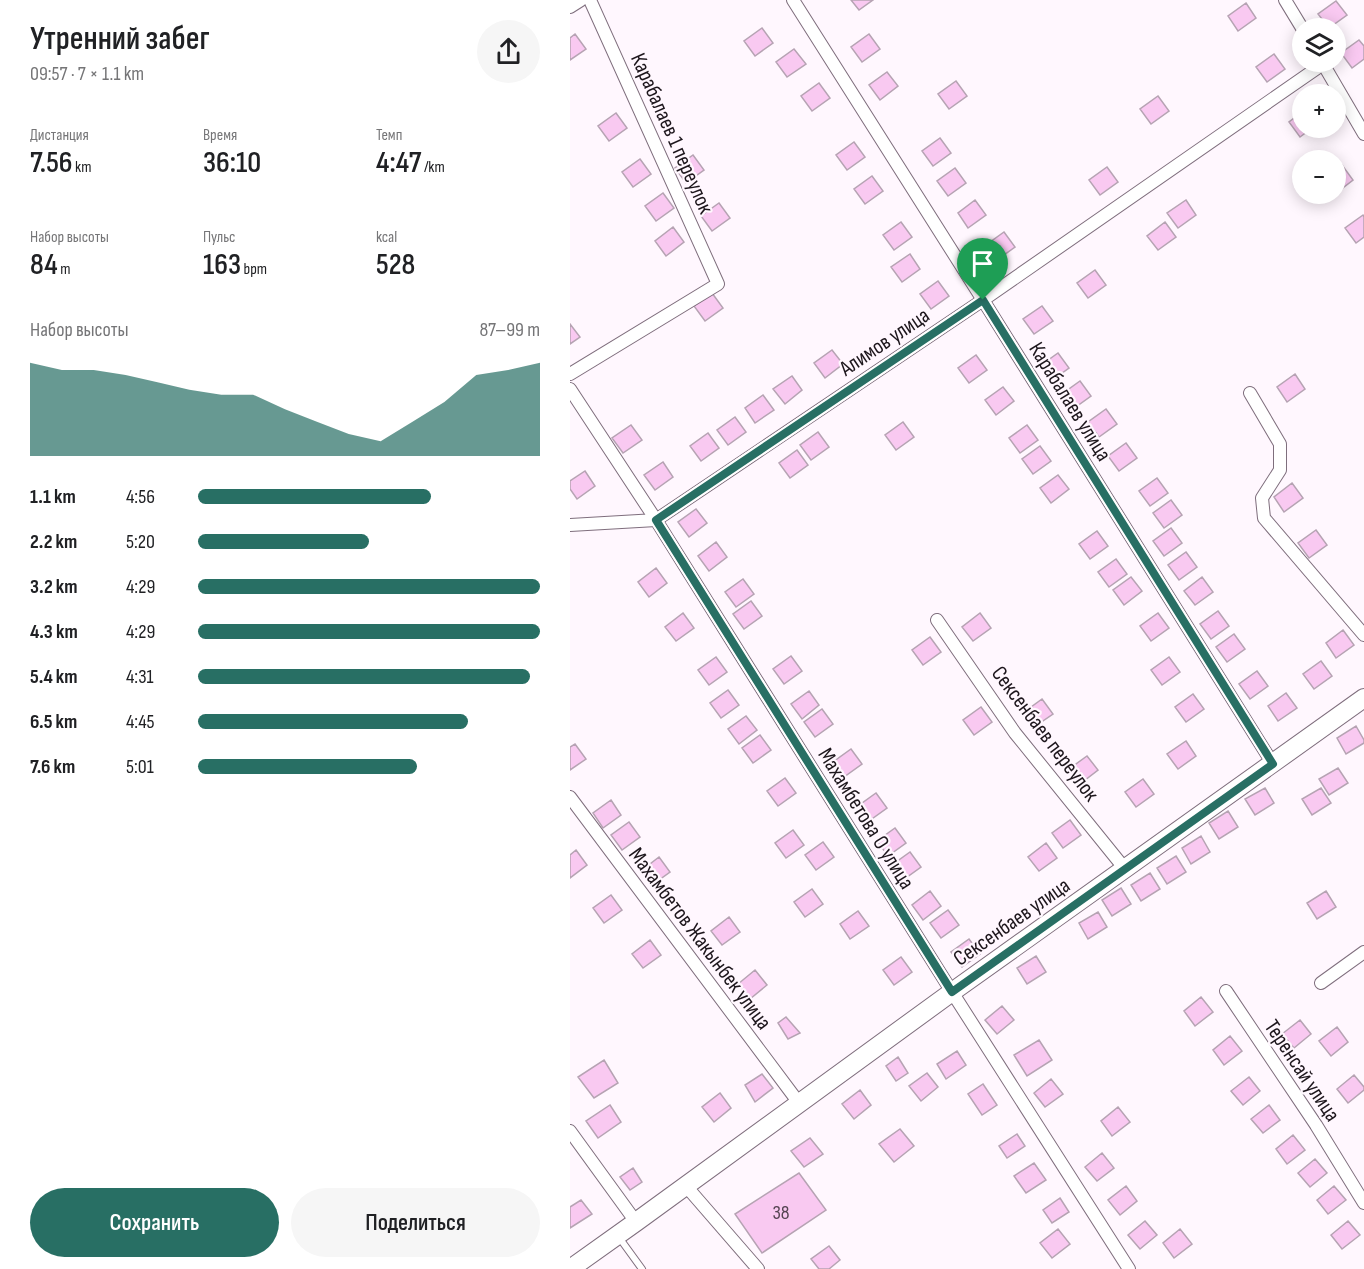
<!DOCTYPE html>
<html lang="ru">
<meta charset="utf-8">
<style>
:root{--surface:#fff;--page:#f6f6f6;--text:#202124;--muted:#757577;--accent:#286f64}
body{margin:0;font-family:"Sofia Sans Condensed",sans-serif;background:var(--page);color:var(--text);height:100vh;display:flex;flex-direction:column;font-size:22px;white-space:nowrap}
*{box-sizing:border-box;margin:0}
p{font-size:20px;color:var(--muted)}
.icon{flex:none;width:33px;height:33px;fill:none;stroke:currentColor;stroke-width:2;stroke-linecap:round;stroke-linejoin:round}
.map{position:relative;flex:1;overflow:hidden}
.side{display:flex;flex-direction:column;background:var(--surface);width:570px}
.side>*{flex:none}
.fabs{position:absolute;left:722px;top:18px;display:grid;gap:12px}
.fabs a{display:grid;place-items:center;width:54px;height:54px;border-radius:50%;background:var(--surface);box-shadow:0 3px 15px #0003;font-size:30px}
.pin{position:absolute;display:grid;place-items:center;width:51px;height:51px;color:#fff;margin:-62px -26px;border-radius:50% 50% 50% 0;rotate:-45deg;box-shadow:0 0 6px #0007}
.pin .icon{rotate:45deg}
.round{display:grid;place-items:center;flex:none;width:63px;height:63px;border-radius:32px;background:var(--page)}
.summary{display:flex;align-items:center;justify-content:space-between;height:102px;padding:0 30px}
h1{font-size:33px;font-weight:600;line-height:45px}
.figures{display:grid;grid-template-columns:repeat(3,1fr);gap:9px;height:102px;padding:6px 30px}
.figures div{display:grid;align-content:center}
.figures b{font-size:30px;font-weight:600}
.figures small{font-size:16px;font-weight:400}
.figures p{font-size:16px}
.chart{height:168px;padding:12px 30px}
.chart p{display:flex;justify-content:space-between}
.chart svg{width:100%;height:108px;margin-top:6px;fill:var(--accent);opacity:.7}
.action{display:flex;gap:12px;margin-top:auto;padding:12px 30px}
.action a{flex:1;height:69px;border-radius:36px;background:var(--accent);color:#fff;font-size:24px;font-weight:600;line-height:69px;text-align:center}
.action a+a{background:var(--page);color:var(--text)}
ul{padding:0 30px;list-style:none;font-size:20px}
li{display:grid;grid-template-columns:96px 72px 1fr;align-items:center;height:45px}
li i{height:15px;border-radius:8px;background:var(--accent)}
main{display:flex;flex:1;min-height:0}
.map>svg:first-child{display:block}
.building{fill:#f9c9f1;stroke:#b6a3b3;stroke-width:1.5}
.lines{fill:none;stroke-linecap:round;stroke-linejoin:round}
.lane-casing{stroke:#7f6e7d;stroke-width:8}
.street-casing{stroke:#7f6e7d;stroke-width:14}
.secondary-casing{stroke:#7f6e7d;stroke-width:20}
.lane{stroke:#fff;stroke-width:6}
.street{stroke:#fff;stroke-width:12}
.secondary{stroke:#fff;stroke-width:18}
.route-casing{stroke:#fff;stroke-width:12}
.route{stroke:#286f64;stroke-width:8}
.labels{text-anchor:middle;stroke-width:4.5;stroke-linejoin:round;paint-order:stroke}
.number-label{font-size:20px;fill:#544351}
.street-label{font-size:22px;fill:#1d161c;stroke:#fff7fe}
</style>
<main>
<section class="side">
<div class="summary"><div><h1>Утренний забег</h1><p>09:57 · 7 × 1.1 km</p></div><a class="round"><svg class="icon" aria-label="share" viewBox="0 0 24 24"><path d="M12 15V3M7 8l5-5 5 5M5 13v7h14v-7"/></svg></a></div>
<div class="figures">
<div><p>Дистанция</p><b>7.56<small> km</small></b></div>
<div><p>Время</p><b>36:10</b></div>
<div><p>Темп</p><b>4:47<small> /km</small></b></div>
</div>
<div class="figures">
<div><p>Набор высоты</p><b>84<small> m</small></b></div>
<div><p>Пульс</p><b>163<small> bpm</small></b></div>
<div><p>kcal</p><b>528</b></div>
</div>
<div class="chart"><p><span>Набор высоты</span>87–99 m</p>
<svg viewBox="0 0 160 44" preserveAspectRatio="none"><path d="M0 44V6L10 9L20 9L30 11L40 14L50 17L60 19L70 19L80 25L90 30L100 35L110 38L120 30L130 22L140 11L150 9L160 6V44z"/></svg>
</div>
<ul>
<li><b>1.1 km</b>4:56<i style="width:68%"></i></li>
<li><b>2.2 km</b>5:20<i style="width:50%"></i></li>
<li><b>3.2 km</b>4:29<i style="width:100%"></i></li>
<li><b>4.3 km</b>4:29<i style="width:100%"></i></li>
<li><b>5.4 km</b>4:31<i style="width:97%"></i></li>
<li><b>6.5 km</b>4:45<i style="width:79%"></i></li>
<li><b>7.6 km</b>5:01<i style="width:64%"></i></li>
</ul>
<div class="action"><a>Сохранить</a><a>Поделиться</a></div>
</section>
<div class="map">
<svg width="794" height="1269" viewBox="0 0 794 1269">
<rect width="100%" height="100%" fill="#fff7fe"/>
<path class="building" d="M281,0h22l-14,10z
M766,1l11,14 -18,13 -11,-14z
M676,3l10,15 -18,13 -10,-15z
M192,28l11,15 -18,13 -11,-15z
M5,34l11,15 -16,11v-22z
M299,34l11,15 -18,13 -11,-15z
M789,40l5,6v13l-12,9 -11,-15z
M224,49l12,15 -19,13 -11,-15z
M704,54l11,15 -18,13 -11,-15z
M317,72l11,14 -18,14 -11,-15z
M386,81l11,15 -18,13 -11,-15z
M249,83l11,15 -18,13 -11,-15z
M588,96l11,15 -18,13 -11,-15z
M732,112v16h10l-12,9 -11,-15z
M46,113l11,15 -18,13 -11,-15z
M370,138l11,15 -18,13 -11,-15z
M284,142l11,15 -18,13 -11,-15z
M123,155l11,15 -18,13 -11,-15z
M70,159l11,15 -18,13 -11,-15z
M772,165l11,15 -18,14v-23z
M537,167l11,15 -18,13 -11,-15z
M385,168l11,15 -18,13 -11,-15z
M302,176l11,15 -18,13 -11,-15z
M93,193l11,15 -18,13 -11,-15z
M405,200l11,15 -18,13 -10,-15z
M616,200l10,15 -18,13 -11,-15z
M149,203l11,15 -18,13 -11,-15z
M793,215l1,2v20l-8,6 -11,-15z
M331,222l11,15 -18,13 -11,-15z
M595,222l11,15 -18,13 -11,-14z
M103,227l11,15 -18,14 -11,-15z
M434,232l11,15 -18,13 -11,-15z
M340,254l10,15 -18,13 -11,-15z
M525,270l11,15 -18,13 -11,-15z
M368,281l11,15 -18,13 -11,-15z
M142,293l11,15 -18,13 -11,-15z
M472,306l11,15 -19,13 -11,-15z
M0,324l10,13 -10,7z
M262,350l11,14 -18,14 -11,-15z
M488,353l11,15 -18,13 -11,-15z
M406,355l11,15 -18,13 -11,-15z
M725,374l10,15 -18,13 -10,-15z
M222,376l10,14 -17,14 -12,-15z
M510,381l11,15 -18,13 -11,-15z
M433,387l11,14 -18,14 -11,-15z
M193,395l11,15 -19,13 -10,-15z
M536,409l11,15 -18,13 -11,-15z
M165,417l11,15 -18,13 -11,-15z
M333,422l11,15 -18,13 -11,-15z
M61,425l11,15 -19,13 -11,-15z
M457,425l11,15 -18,13 -11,-15z
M248,432l11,15 -18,13 -11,-15z
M138,433l11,15 -18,13 -11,-15z
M556,443l11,15 -18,13 -11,-15z
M470,446l11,15 -18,13 -11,-15z
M227,450l11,15 -18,13 -11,-15z
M93,462l10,15 -18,13 -11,-15z
M15,471l10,15 -18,13 -7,-10v-8z
M488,475l11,14 -18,14 -11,-15z
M587,478l11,15 -18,13 -11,-15z
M722,483l11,15 -19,14 -10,-15z
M601,500l11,15 -18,13 -11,-15z
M126,509l11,14 -18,14 -11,-15z
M601,528l11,15 -18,13 -11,-15z
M746,530l11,15 -18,13 -11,-15z
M527,531l11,15 -18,13 -11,-15z
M146,542l11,15 -18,14 -11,-15z
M616,552l11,15 -18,13 -11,-15z
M546,559l11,15 -18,13 -11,-15z
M86,568l11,15 -18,14 -11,-15z
M561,577l11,14 -18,14 -11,-15z
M632,577l11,15 -18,13 -11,-14z
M173,579l11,15 -18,13 -11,-15z
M181,601l11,15 -18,13 -11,-15z
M648,611l11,15 -18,13 -11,-15z
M113,613l11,15 -18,13 -11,-14z
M410,613l11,15 -18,13 -11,-14z
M588,613l11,15 -18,13 -11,-15z
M773,630l11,15 -18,13 -10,-15z
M664,634l11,15 -18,13 -11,-15z
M360,637l11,15 -18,13 -11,-15z
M221,656l11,15 -18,13 -11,-15z
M146,657l11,15 -18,13 -11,-15z
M599,657l11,15 -18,13 -11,-15z
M751,661l11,15 -18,13 -11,-15z
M687,671l11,15 -18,13 -11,-15z
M158,690l11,15 -18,13 -11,-15z
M239,691l10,14 -17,14 -11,-15z
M716,693l11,15 -19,13 -10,-15z
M623,694l11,15 -18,13 -11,-15z
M472,699l11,15 -19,13 -11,-14z
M411,707l11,15 -18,13 -11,-15z
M252,709l11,15 -18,13 -11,-15z
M176,716l11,14 -18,14 -11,-15z
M786,726l8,14v3l-18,11 -9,-16z
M190,735l11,15 -18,13 -11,-15z
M616,741l10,15 -18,13 -11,-15z
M5,744l11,15 -16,11v-23z
M281,749l11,15 -18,13 -11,-15z
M517,756l11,14 -18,14 -11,-15z
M768,768l10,15 -19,12 -10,-16z
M215,778l11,15 -18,13 -11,-15z
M573,779l11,15 -18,13 -11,-15z
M695,788l9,15 -19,12 -10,-16z
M751,788l10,15 -19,12 -10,-16z
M306,793l11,15 -18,13 -11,-15z
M41,800l10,15 -18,13 -10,-15z
M658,811l10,16 -19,12 -10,-16z
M500,820l11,15 -18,13 -11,-15z
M59,822l11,15 -18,13 -11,-15z
M325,828l11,15 -18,13 -11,-15z
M223,830l11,15 -18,13 -11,-15z
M631,836l9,16 -19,12 -9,-16z
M253,842l11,15 -18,13 -11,-15z
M476,843l11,15 -18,13 -11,-14z
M6,850l11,15 -17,13v-23z
M340,852l11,15 -18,13 -11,-15z
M606,856l10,16 -19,12 -10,-16z
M89,857l11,15 -18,13 -11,-14z
M580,873l10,16 -19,12 -10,-16z
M551,888l10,16 -19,12 -10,-16z
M242,889l11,15 -18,13 -11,-15z
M360,891l11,15 -18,14 -11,-15z
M756,891l10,16 -19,12 -10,-16z
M41,895l11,15 -18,13 -11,-15z
M378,910l11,15 -18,13 -11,-15z
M288,911l11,15 -19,13 -10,-15z
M528,912l9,15 -19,12 -9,-16z
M159,917l11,15 -18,13 -11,-14z
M399,939l11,15 -18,13 -11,-15z
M80,940l11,15 -18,13 -11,-14z
M466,956l10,16 -19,12 -10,-16z
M331,957l11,15 -18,13 -11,-15z
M185,970l12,15 -17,14 -12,-15z
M631,997l12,15 -18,14 -11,-15z
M432,1006l12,14 -17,14 -12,-14z
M216,1017l14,16 -12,6 -10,-16z
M730,1020l11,14 -17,14 -12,-14z
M767,1027l11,15 -17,14 -12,-15z
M660,1036l12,15 -18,14 -11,-15z
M469,1040l13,20 -25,16 -13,-21z
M387,1051l9,14 -20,14 -9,-15z
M328,1057l10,16 -12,8 -10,-15z
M34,1060l14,23 -24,15 -16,-21z
M357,1073l11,14 -17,14 -12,-15z
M192,1074l11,14 -18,14 -10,-17z
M784,1075l10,12v3l-16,13 -11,-14z
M679,1077l11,14 -17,14 -12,-14z
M481,1079l12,15 -18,13 -11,-14z
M413,1084l14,21 -15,10 -14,-21z
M290,1090l11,15 -17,14 -12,-15z
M150,1093l11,15 -17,14 -12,-15z
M40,1105l11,17 -23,16 -12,-17z
M699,1105l11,15 -17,13 -12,-14z
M548,1107l12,15 -18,14 -11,-15z
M330,1129l14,17 -20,16 -15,-18z
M447,1134l8,12 -18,12 -8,-12z
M723,1135l12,15 -18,14 -11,-15z
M240,1138l13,16 -19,13 -13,-16z
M532,1153l12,15 -17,13 -12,-14z
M745,1159l12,14 -17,14 -12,-14z
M464,1163l12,17 -20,13 -12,-17z
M63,1168l9,14 -12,8 -10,-13z
M229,1173l27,37 -64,43 -27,-39z
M556,1186l11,15 -17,14 -12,-15z
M764,1186l12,14 -18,14 -11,-14z
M490,1198l9,14 -17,11 -9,-13z
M11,1200l11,14 -22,14v-21z
M575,1221l12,14 -17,14 -12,-14z
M778,1221l12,14 -18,14 -11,-14z
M488,1229l12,15 -18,14 -12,-15z
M610,1229l12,15 -18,14 -11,-15z
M259,1246l11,14 -11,9h-10l-8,-10z"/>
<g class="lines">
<defs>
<path id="lane" d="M48,1236l24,33"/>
<path id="street" d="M223,0l190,300 290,464
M715,0l17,28
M0,7l11,-7
M752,62l42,72
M0,374l148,-90 -128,-284
M0,389l86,131 296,472 177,277
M680,393l30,51v26l-18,28 2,20 100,117
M0,525l86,-5 327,-220 340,-236
M367,620l78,113 110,136
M0,797l229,306
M751,983l43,-31
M656,991l90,134 48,78
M0,1131l66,91
M116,1186l72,83"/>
<path id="secondary" d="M0,1269l66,-47 316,-230 412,-294"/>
</defs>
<use href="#lane" class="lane-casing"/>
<use href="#street" class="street-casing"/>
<use href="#secondary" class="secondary-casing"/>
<use href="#lane" class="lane"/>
<use href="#street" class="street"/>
<use href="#secondary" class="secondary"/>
</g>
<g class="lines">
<defs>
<path id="route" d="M413,300l290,464 -321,228 -296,-472z"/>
</defs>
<use href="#route" class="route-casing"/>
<use href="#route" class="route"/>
</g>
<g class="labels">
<g class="number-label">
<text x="211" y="1219">38</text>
</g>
<g class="street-label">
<text transform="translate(103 133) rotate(66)" y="8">Карабалаев 1 переулок</text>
<text transform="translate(314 341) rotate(-34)" y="8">Алимов улица</text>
<text transform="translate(501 401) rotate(58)" y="8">Карабалаев улица</text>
<text transform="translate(476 733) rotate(53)" y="8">Сексенбаев переулок</text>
<text transform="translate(297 818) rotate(58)" y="8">Махамбетова О улица</text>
<text transform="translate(441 921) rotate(-35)" y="8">Сексенбаев улица</text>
<text transform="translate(131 938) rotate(53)" y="8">Махамбетов Жакынбек улица</text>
<text transform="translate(733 1070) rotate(56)" y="8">Теренсай улица</text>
</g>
</g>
</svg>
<div class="fabs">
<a><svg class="icon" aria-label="layers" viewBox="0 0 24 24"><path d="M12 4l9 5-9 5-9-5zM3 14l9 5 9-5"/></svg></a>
<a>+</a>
<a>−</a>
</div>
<div class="pin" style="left:413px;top:300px;background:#1e9e55"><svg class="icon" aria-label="arrive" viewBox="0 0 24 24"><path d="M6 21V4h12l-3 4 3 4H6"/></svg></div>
</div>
</main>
